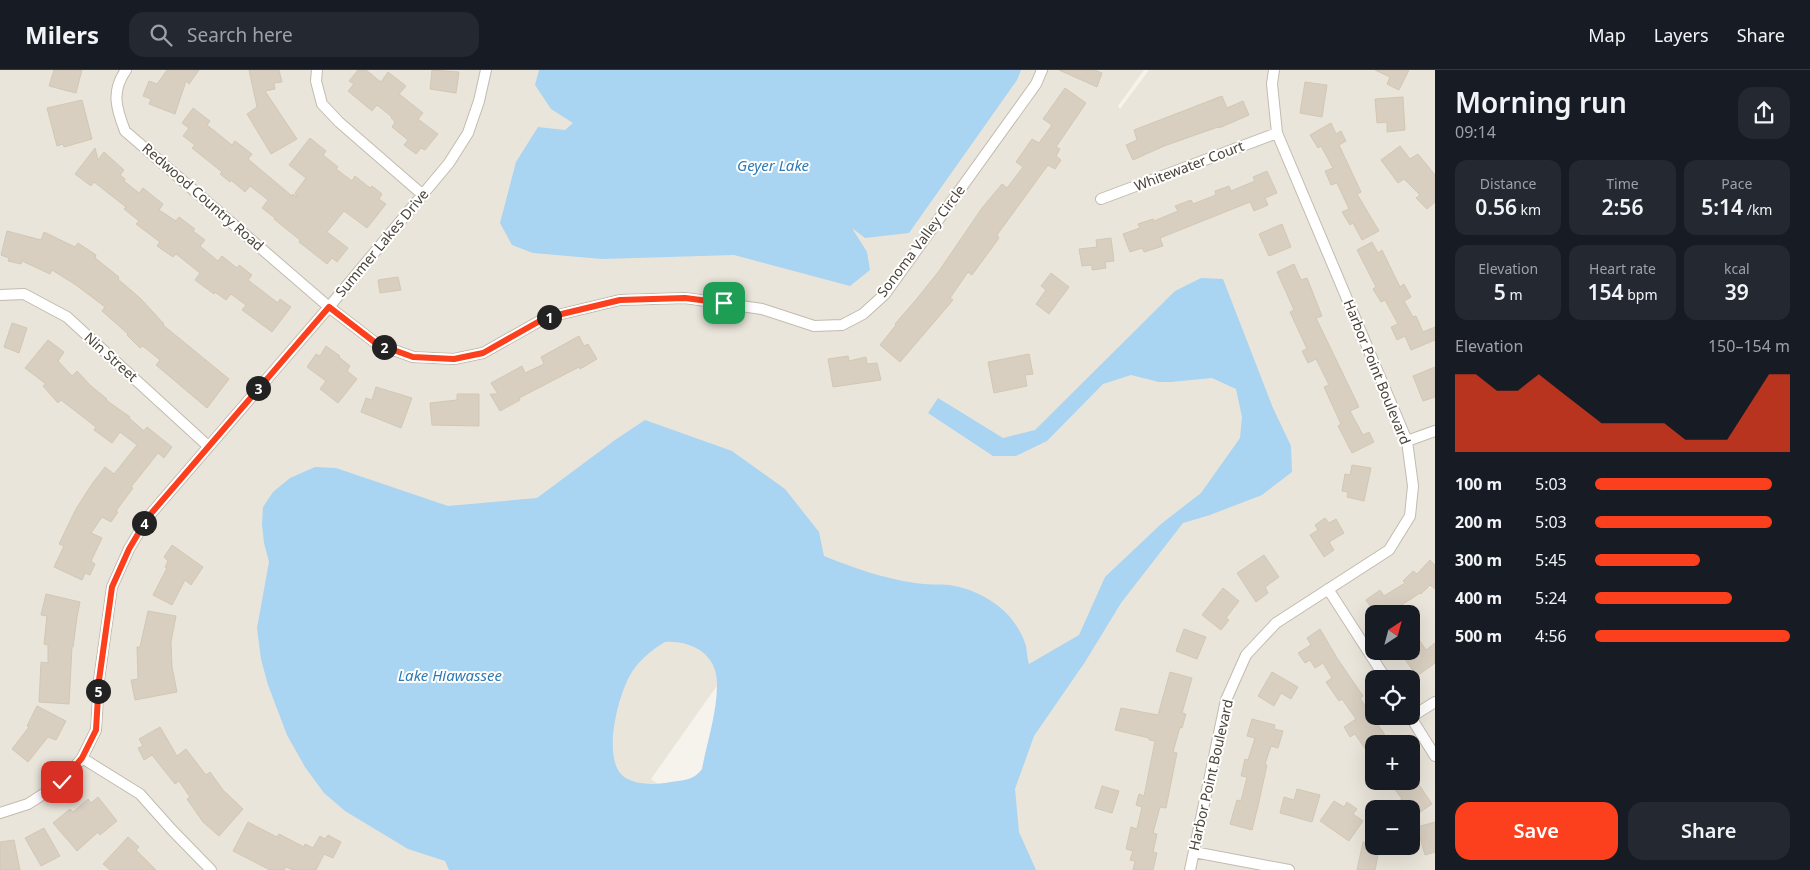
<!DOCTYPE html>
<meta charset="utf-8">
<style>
:root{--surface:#171b24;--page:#242831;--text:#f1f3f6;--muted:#9ea1a6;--line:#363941;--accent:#fc3f1d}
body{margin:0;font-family:"Noto Sans",sans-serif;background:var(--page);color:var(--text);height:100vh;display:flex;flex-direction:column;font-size:19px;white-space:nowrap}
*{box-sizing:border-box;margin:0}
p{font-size:16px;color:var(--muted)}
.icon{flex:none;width:28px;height:28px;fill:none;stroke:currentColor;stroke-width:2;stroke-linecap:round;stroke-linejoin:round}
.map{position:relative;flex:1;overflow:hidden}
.details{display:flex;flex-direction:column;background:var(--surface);width:375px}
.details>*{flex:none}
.needle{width:32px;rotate:36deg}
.fabs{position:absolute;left:1365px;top:535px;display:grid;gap:10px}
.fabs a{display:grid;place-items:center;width:55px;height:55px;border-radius:10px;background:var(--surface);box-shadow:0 5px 20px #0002;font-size:25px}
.pin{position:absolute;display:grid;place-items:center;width:42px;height:42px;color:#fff;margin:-21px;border-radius:10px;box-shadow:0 2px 8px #0006}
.km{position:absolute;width:25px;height:25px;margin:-12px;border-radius:50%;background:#222;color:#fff;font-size:14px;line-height:25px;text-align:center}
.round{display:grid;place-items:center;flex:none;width:52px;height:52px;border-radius:15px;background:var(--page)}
.headline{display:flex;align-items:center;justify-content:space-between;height:85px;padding:0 20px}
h1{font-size:28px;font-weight:600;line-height:38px}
.figures{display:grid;grid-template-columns:repeat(3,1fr);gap:8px;height:85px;padding:5px 20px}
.figures div{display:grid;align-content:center;border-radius:12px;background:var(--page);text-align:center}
.figures b{font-size:21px;font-weight:600}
.figures small{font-size:14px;font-weight:400}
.figures p{font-size:14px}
.chart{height:140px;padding:10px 20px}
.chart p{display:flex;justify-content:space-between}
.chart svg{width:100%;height:90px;margin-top:5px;fill:var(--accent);opacity:.7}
.action{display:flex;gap:10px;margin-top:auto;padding:10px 20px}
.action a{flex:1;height:58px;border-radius:15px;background:var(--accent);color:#fff;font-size:20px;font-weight:600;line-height:58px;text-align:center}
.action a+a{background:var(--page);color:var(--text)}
ul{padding:0 20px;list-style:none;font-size:16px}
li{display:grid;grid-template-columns:80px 60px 1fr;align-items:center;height:38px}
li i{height:12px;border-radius:6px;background:var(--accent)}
header{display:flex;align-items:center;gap:30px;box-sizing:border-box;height:70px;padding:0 25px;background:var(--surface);border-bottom:1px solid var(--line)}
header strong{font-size:24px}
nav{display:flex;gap:28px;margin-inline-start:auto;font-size:18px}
.search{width:350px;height:45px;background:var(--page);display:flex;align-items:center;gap:12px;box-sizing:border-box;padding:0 18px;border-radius:15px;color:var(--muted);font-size:19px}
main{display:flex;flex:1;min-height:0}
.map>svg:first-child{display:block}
.residential{fill:#eae5da;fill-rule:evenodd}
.water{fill:#a9d4f2;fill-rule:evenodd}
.building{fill:#d8cfc1;stroke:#d3c7b4}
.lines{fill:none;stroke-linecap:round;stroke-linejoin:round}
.street-casing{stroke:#c2bbae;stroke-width:12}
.street{stroke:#fff;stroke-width:10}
.route-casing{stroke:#fff;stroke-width:10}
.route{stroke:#fc3f1d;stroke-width:6}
.labels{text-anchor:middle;stroke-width:4;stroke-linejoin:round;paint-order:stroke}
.street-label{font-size:14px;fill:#4b4439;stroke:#fff}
.water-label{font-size:15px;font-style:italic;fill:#2e7ab2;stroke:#fff}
</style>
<header>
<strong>Milers</strong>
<div class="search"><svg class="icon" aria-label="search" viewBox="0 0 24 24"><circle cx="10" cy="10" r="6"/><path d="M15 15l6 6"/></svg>Search here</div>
<nav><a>Map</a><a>Layers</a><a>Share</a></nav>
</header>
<main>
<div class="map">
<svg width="1435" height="800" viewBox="0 0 1435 800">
<rect width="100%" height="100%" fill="#f6f3ec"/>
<path class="residential" d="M0,0h1144l-26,36 2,3 29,-39h286v800h-646l12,-303 -150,212 128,91h-779zM1374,544h37v37h-37zM1374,609h37v37h-37zM1374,674h37v37h-37zM1374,739h37v37h-37z"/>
<path class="water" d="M539,0h482l-4,10 -108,153 -44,5 -13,-10 15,24 3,18 -20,16 -116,-31 -132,4 -69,-6 -21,-8 -12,-22 16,-61 22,-35 27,3 8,-7 -22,-14 -16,-24z
M1201,208l22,1 50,129 18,38 1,26 -30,23 -52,20 -27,8 -62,80 -36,59 -51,74 -19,53 4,43 17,38h-587l-4,-9 -37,-12 -63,-38 -21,-18 -19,-26 -18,-32 -19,-50 -7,-26 -4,-31 12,-66 -5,-19 -2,-19 1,-17 10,-15 17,-14 25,-11 21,1 112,38 89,-8 78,-58 30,-20 87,31 53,38 34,43 5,24c30,12 58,22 91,27 11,2 23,1 34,2 34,5 67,27 77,61 1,6 1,12 3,18l50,-29 26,-58 56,-53 40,-31 39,-55 2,-21 -6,-28 -24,-11 -41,4h-12l-28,-7 -28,9 -56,57 -31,15h-23l-65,-43 10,-15 65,40 32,-8 140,-139zM665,572c27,-2 53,13 52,43 0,28 -10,57 -15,84 -8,11 -18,11 -31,13 -14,3 -41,4 -51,-9 -16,-21 -2,-75 9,-96 8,-15 22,-27 36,-35z"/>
<path class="building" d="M54,0h28l-6,23 -27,-7z
M167,0h32l-10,14 -3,-3 -11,33 -26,-10 2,-5 -8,-3 6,-15 8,3z
M249,0h30l3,12 -8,1 1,6 -10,2 32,48 -26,15 -24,-40 10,-7z
M358,0h8l15,12 7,-10 18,14 -7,8 24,19 -5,6 20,15 -13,16 -4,-2 -5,6 -12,-9 4,-5 -16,-13 3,-5 -4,-4 1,-1 -15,-12 -5,6 -24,-20 6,-7 -5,-3z
M432,0l27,2 -3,21 -26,-4z
M1059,0h36l7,3 -5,14z
M1375,0h34l-10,20 -12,-6 3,-7z
M1305,12l22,3 -5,32 -22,-4z
M1065,18l21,15 -30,44 4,2 -4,7 5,4 -6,9 -7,-4 -51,70 2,3 -27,37 -4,-3 -18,26 3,2 -53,62 -20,-17 16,-20 -1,-1 20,-23 24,-30 43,-63 20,-24 5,4 16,-21 -7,-5 16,-23 7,4 13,-18 -9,-6z
M1222,26l5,12 16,-7 6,14 -30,13 -1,-1 -54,19 -31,14 -7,-15 11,-5 -3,-10z
M1403,27l2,33 -18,2v-10l-10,1 -2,-24z
M82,30l10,39 -28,8 -1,-3 -6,2 -10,-38z
M193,38l17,13 -3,4 25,20 3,-4 17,13 -4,5 44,37 1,-2 5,4 -3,-5 11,-15 -17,-13 21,-27 16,13 -3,4 15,12 -2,2 16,12 3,-5 15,12 2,-2 10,8 -3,5 7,5 -19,24 -23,-17 -17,21 21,16 -11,14 -5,-4 -5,6 -28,-22 1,-2 -26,-21 1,-1 -13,-10 6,-8 -18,-14 -5,6 -14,-12 -1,2 -10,-8 2,-2 -30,-24 3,-3 -12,-9 6,-8 -7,-5z
M1331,53l5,11 5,-3 5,10 -7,4 22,47 -4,2 22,37 -17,9 -9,-17 -3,2 -8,-13 7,-3 -12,-26 -6,2 -6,-14 8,-3 -12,-22 -3,2 -8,-13z
M1400,76l10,13 8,-5 17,21v27l-8,7 -11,-11 4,-3 -16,-16 -6,4 -17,-23z
M95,78l3,12 6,-8 20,18 -4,5 5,4 -1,2 15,12 4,-5 20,16 -4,6 17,11 3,-4 16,12 -2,2 12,9 -5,6 18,15 4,-5 15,12 2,-3 13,10 -4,5 30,23 2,-4 11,8 -19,25 -30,-22 4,-5 -15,-11 -5,6 -11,-8 -1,2 -19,-14 5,-7 -24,-19 -3,3 -16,-11 3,-4 -24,-18 3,-3 -15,-12 2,-2 -32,-25 -3,4 -16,-12z
M1267,101l10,22 -12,5 3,7 -14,6 -4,-9 -90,36 3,8 -19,6 -2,-4 -12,4 -7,-18 17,-6 -2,-4 15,-5 1,2 24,-10 -3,-5 16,-6 2,4 23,-9 -1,-4 14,-5 2,5 24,-10 -2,-4z
M1282,154l9,23 -22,9 -10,-22z
M7,161l34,9 3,-8 31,15 3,-4 18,12 -1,3 24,19 -1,2 23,20 23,25 -1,1 66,54 -22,29 -51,-43 4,-5 -17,-14 -3,2 -13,-13 1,-1 -26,-23 3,-4 -29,-22 -24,-15 -2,4 -28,-13 -1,3 -13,-3 1,-3 -8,-3z
M1111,168l3,23 -9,1 1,6 -14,2v-5l-10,1 -3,-17 18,-2 -1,-7z
M1372,172l6,11 4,-3 18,37 4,-3 7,13 -7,4 9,16 3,-1 7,16 12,-5v13l-24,10 -6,-14 -8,4 -6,-13 7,-3 -13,-24 -4,2 -8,-13 3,-2 -19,-37z
M1294,194l7,16 6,-2 15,38 -6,2 43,89 -9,4 13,24 6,-3 5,10 -22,11 -14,-27 3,-2 -17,-37 5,-2 -13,-26 -8,4 -6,-12 5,-2 -17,-37 4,-2 -17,-38z
M1051,203l18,14 -20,27 -13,-10 10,-14 -5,-4z
M398,207l3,13 -21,3 -2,-13z
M12,253l15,5 -8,25 -15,-6z
M579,266l5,10 4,-2 9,15 -17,10 -1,-2 -60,31 1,2 -20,11 -10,-17h8l-7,-11 31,-17 3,7 19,-9 -3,-7z
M48,270l16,12 -6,9 14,15 5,-5 14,15 16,13 -1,1 24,17 -1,1 15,13 3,-4 25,20 -8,11 -6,-5 -27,34 2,1 -17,23 2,1 -7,10 -9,-5 -11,16 11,5 -11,23 4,3 -5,11 -5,-2 -3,7 -28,-13 10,-21 -5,-2 17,-35 16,-25 13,-17 9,7 23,-29 -17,-13 -8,11 -18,-13 2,-3 -35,-27 -3,3 -15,-17 3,-2 -21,-16z
M326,276l14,10 -1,1 11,9 -3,5 10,8 -19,24 -18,-14 6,-8 -19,-14 9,-13 4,2z
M1029,284l4,20 -8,1 2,11 -33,7 -6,-31z
M848,286l1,5 17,-4 1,7 10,-1 4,17 -48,7 -5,-28z
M1435,297v30l-12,4 -10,-25z
M376,317l36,11 -11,30 -40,-16 5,-14 6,2z
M457,324h22v32l-47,-1 -2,-22 27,-3z
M1352,395l19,3 -7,33 -17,-4 1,-5 -6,-1 3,-17 5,1z
M1325,448l4,5 7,-4 8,14 -15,9 5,8 -10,7 -14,-22 8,-5 -3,-5z
M172,475l31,22 -12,18 -6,-5 -13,25 -19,-10 14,-27 -2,-1 3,-6 -4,-4z
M1264,485l15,22 -14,10 3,6 -12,9 -19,-29z
M1430,490l5,5v24l-5,-4 -9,9 -1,-1 -32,21h-13l-9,-14 14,-10 4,6 21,-13 -2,-2 10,-10 4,3z
M1223,518l16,13 -13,17 3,2 -8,10 -19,-15z
M46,524l34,8 -3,15 -4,30h-1l-3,57 -30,-2 2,-40 7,1v-18l-4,-1 3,-28 -6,-1z
M148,541l28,5 -5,26 1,25 5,25 -42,8 -4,-20 7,-1 -1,-32h3z
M1184,559l22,8 -9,22 -21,-8z
M1320,559l17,29 26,38 -3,2 31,46h-17v18l-19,-28 -5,3 -6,-10 12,-8 -14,-20 -3,2 -13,-19 6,-4 -9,-15 -8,5 -5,-8 -5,3 -7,-10 13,-8 -4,-7z
M1420,571l6,9 9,-7v20l-18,13 -16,-22 5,-3h5v-4z
M1170,602l22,6 -10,35 4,1 -4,14 -2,-1 -7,25 4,1 -11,55 -6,-1 -7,26 4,1 -4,18 4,1 -4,17h-20l2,-9 -5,-1 3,-9 -7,-2 5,-22 6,2 5,-22 -6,-2 3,-11 5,2 11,-55 -6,-1v-2l-34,-8 6,-22 37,7z
M1272,602l26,15 -7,12 -10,-6 -7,13 -16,-10z
M37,636l29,15 -10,19 -8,-3 -20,25 -16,-13 17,-22 -2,-1z
M1252,649l23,6 -1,4 9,2 -5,17 -7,-2 -6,18 2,1 -9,41 -6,24 -22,-6 7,-24 4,1 6,-24 -6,-1 4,-17 3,1 7,-22 -8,-2z
M160,657l17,29 9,-7 20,26 4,-3 13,18 20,19 -24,27 -16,-14 -16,-23 3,-2 -11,-16 -4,3 -23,-29 -8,5 -6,-12 5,-2 -4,-7z
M1413,706l19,28 -13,9 -2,-4h-15l-5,-7 5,-3 -8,-11 11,-7h6v-4z
M1102,716l17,5 -7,22 -17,-5z
M1297,719l23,6 -8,27 -32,-9 4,-16 10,3z
M98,727l19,24 -17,14 -2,-3 -21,19 -24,-28 17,-14 3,3 15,-13 3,4z
M1334,731l10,6 3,-5 10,7 -4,5 10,7 -14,20 -29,-20z
M248,752l29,15 2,-3 25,13 1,-3 8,4 7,-12 5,3 3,-4 13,7 -8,16 -9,-4 -8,16h-23l-7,-3 -2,3h-14l-37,-19z
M1435,752v30l-10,3 -8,-28z
M44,758l16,28 -19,10 -16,-28z
M128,767l11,10 -3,3 20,20h-46l-7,-6z
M14,770l6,30h-20v-28z
M1363,772l11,2v2h6l-5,24h-18z"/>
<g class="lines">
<defs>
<path id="street" d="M126,0c-15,21 -10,38 -1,61l204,176 48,37 36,13 41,2 29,-6 62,-35 75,-18 65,-2 77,11 52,17 28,-1 21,-11 22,-20 151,-210 6,-14
M317,0l-1,11 6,23 17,18 84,73
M1101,129l176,-66
M0,225l24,-1 43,23 141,129
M1407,371l28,-10
M1328,519l58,90
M1410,646l25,40
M1411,647l24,-15
M82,688l58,36 32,36 39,40
M0,743l28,-9 34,-22 20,-24 14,-28 3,-50 13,-93 17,-38 19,-32 181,-210 120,-144 19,-30 11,-32 7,-31
M1194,782l95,18
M1190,800l36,-170 20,-45 30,-32 113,-73 21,-34 3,-30 -6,-45 -130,-308 -5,-49 2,-14"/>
</defs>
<use href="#street" class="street-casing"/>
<use href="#street" class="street"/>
</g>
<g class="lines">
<defs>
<path id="route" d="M62,712l20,-24 14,-28 3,-50 13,-93 17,-38 19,-32 181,-210 48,37 36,13 41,2 29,-6 62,-35 75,-18 65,-2 39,5"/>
</defs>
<use href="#route" class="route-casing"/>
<use href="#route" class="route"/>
</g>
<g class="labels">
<g class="street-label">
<text transform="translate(1189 96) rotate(-21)" y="5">Whitewater Court</text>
<text transform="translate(203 127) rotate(41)" y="5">Redwood Country Road</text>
<text transform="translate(921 171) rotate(-53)" y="5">Sonoma Valley Circle</text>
<text transform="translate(382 173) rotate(-50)" y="5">Summer Lakes Drive</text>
<text transform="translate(111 287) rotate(42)" y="5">Nin Street</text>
<text transform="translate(1377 302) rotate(68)" y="5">Harbor Point Boulevard</text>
<text transform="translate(1211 705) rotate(-77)" y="5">Harbor Point Boulevard</text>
</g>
<g class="water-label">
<text x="773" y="101">Geyer Lake</text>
<text x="450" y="611">Lake Hiawassee</text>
</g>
</g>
</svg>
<div class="fabs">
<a><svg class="needle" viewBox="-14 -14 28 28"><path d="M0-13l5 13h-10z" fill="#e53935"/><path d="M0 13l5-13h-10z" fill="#9ea1a6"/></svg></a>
<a><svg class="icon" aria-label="locate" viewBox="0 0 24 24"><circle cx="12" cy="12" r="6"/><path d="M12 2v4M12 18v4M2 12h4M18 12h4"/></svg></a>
<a>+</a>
<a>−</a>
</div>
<div class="pin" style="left:724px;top:233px;background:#1e9e55"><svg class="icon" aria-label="arrive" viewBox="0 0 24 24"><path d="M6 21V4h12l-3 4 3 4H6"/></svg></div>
<div class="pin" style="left:62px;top:712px;background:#d93025"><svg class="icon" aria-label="check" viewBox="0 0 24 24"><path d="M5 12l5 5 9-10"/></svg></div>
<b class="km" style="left:549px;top:247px">1</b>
<b class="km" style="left:384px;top:277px">2</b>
<b class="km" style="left:258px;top:318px">3</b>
<b class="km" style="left:144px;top:453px">4</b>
<b class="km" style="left:98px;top:621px">5</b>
</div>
<section class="details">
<div class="headline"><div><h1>Morning run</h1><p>09:14</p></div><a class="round"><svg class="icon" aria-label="share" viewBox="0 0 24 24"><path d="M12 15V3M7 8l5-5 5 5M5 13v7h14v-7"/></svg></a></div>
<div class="figures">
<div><p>Distance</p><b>0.56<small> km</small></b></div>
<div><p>Time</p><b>2:56</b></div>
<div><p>Pace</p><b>5:14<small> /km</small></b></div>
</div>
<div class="figures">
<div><p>Elevation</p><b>5<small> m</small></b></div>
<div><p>Heart rate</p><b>154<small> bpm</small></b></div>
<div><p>kcal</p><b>39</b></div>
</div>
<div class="chart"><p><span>Elevation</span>150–154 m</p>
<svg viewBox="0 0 160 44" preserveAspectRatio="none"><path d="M0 44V6L10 6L20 14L30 14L40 6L50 14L60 22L70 30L80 30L90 30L100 30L110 38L120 38L130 38L140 22L150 6L160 6V44z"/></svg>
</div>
<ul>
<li><b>100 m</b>5:03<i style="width:91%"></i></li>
<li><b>200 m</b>5:03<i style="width:91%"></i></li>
<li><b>300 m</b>5:45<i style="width:54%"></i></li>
<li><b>400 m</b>5:24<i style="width:70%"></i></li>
<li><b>500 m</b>4:56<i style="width:100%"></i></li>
</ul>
<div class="action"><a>Save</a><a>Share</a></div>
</section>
</main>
